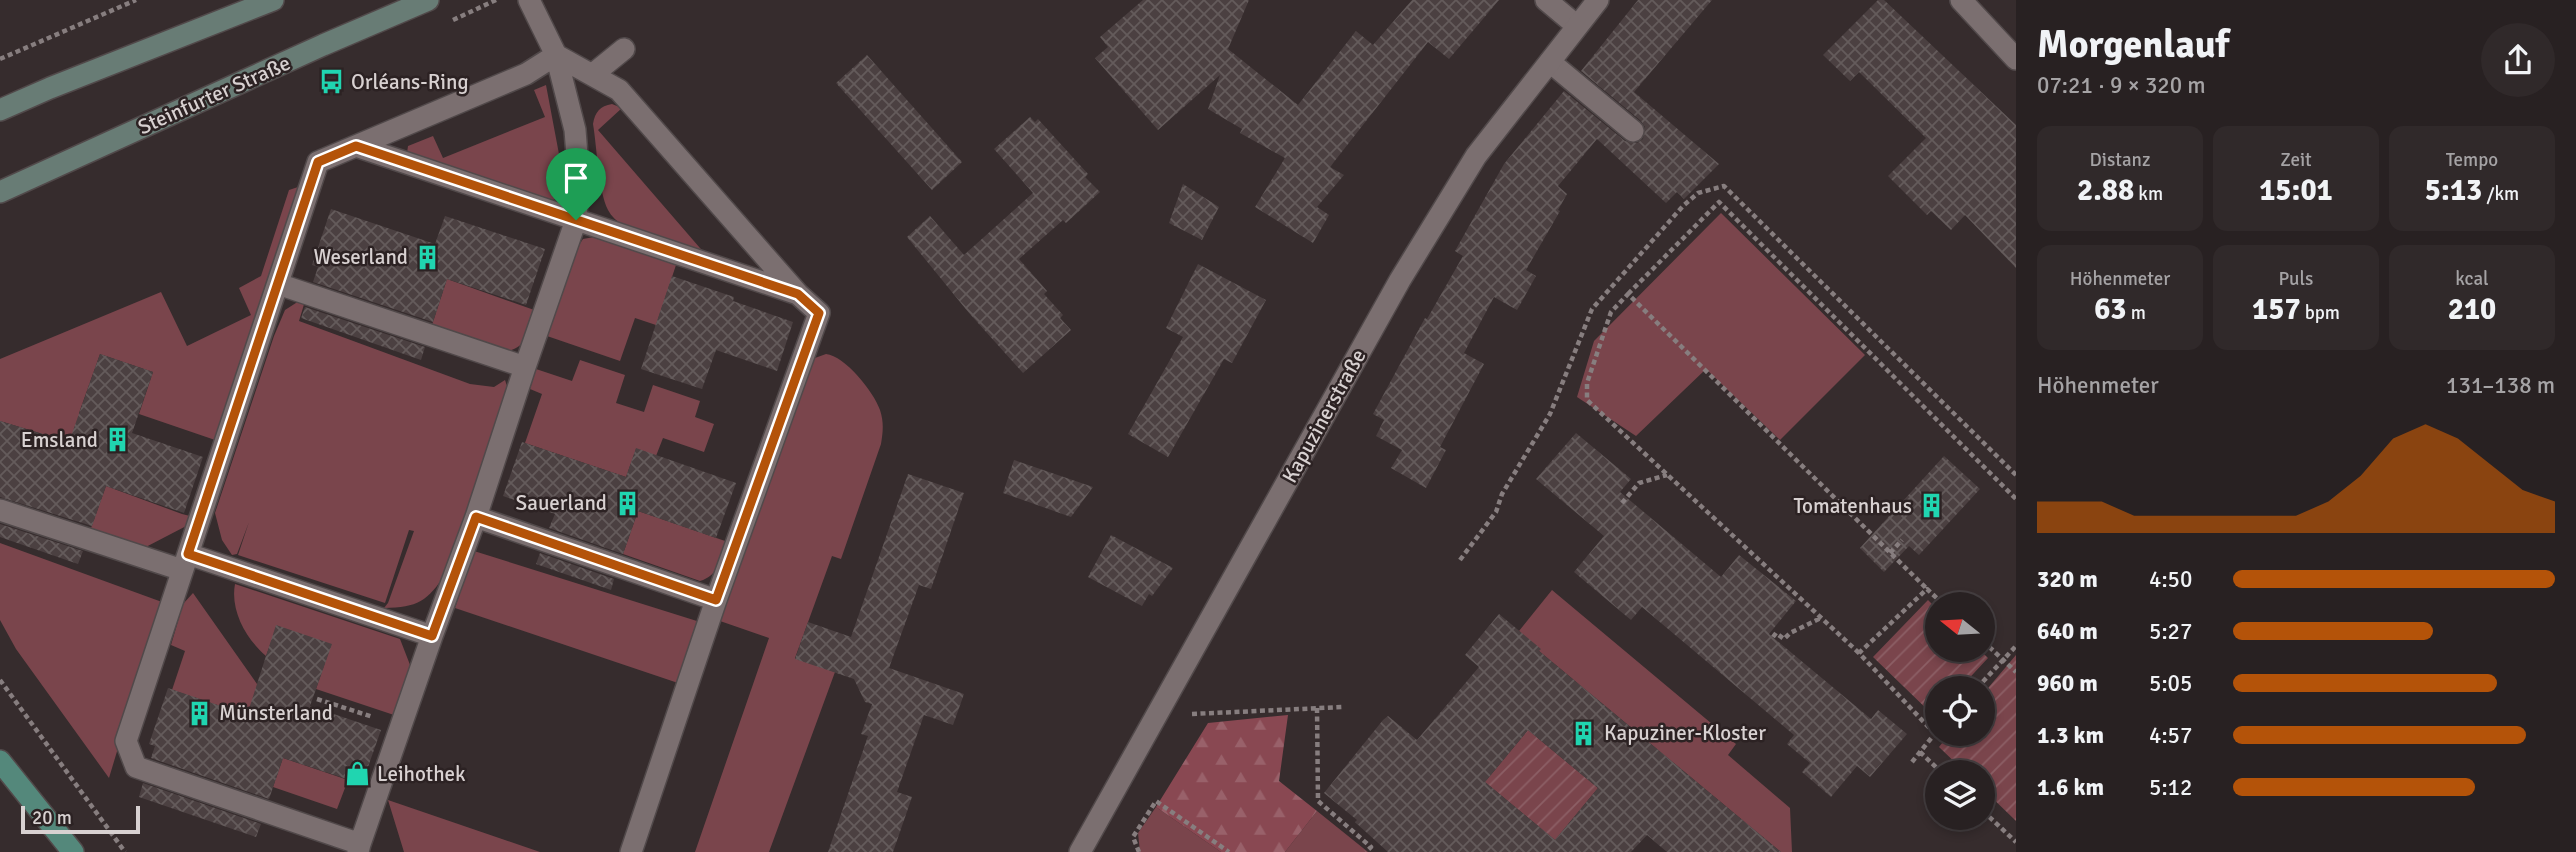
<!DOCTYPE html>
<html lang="de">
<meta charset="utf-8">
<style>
:root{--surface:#282122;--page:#30292a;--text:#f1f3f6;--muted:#a5a3a5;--line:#443e40;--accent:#b45309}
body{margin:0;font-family:Signika,sans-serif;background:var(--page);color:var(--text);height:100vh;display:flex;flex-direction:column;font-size:26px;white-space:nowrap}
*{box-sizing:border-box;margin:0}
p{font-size:23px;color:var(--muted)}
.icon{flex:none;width:38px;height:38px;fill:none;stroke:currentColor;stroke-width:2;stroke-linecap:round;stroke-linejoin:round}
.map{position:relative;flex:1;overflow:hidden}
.details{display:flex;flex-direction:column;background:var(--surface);width:560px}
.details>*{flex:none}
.needle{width:46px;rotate:288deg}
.tools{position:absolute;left:1925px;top:592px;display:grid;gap:14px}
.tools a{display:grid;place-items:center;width:70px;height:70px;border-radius:50%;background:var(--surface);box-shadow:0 4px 10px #0003,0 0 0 2px var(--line);font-size:35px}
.scale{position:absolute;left:21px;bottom:18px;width:119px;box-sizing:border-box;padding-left:7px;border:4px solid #d8d1d1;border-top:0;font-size:19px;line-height:24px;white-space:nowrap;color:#d8d1d1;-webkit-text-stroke:5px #2c2223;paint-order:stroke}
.pin{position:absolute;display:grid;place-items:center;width:60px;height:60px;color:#fff;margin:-72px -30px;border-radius:50% 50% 50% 0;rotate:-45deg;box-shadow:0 0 7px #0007}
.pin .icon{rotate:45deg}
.round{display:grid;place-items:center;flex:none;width:74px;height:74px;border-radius:37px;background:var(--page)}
.overview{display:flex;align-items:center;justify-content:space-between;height:119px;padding:0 21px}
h1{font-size:38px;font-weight:700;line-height:52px}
.metrics{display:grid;grid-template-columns:repeat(3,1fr);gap:10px;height:119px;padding:7px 21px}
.metrics div{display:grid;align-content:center;border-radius:14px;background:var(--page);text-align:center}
.metrics b{font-size:30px;font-weight:700}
.metrics small{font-size:19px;font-weight:400}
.metrics p{font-size:19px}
.chart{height:196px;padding:14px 21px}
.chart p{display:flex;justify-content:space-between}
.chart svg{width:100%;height:126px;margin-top:7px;fill:var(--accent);opacity:.7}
ul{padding:0 21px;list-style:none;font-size:23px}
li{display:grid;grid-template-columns:112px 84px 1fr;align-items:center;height:52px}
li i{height:18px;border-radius:9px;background:var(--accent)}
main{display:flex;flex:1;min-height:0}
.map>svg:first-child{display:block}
.grass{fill:#7a454c}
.forest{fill:url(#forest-firs)}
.garden{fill:url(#garden-furrows)}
.building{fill:url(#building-cross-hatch);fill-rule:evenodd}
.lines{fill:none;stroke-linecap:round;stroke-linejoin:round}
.service-casing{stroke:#51494a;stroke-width:24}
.minor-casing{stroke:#51494a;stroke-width:24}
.secondary-casing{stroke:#51494a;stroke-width:24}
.primary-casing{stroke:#51494a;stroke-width:24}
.path{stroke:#877e7f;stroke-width:4.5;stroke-dasharray:5 3.5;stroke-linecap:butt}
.service{stroke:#7b6f70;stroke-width:21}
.minor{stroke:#7b6f70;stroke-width:21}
.secondary{stroke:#687c75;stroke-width:21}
.primary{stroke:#54887b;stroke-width:21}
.route-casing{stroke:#fff;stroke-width:14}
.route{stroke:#b45309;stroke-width:9}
.labels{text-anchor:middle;stroke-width:5;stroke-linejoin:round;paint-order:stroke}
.poi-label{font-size:21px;fill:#d8d1d1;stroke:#2c2223;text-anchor:start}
.street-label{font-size:21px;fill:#d8d1d1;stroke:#2c2223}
</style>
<main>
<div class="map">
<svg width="2016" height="852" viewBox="0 0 2016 852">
<defs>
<pattern id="forest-firs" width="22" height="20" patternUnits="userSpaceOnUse" patternTransform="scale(1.75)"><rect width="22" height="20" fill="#894852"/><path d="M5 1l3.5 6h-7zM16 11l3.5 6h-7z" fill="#99616a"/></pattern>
<pattern id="garden-furrows" width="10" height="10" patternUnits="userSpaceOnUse" patternTransform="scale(1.75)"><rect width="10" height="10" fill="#7a454c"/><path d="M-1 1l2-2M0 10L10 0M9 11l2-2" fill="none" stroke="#8c5f65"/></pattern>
<pattern id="building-cross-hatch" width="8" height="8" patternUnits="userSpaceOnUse" patternTransform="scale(1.75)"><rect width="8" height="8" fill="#4b4041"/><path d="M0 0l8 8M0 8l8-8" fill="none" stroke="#645b5b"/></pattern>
</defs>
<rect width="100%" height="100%" fill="#362c2d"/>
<path class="grass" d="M546,85l19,101c-4,11 -8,14 -20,16l-138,-49 1,-7 25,-10 10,22 102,-41 -11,-27z
M612,104l10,4 -24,22 108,125c-26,-8 -86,-20 -98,-45 -10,-20 -11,-63 -15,-86 2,-12 7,-18 19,-20z
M304,185l-86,256 -79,-27 14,-42 -53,-18 -21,59 3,33 -82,-25v-62l161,-67 26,54 64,-31 -12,-27 22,-12 28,-86z
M1721,213l144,142 -85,85 -74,-71 -70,67 -59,-39 17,-56z
M594,237l82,28 -20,60 -21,-7 -15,43 -73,-25 32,-91 4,-6z
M447,279l90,32c-7,18 -10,40 -34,40l-71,-26z
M299,301h6l-6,20 171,63 24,3 11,-7 3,9 -62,184c-19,29 -28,34 -62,35l4,-5 26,-72 -5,-1 -24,73 -147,-48 11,-33 -12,32 -5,1 -10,-15 -7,-27 59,-177 11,-26z
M826,354c19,2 48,38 54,56 4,12 3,22 1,34l-40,115 -9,-3 -37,102 40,14 -66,180h-74l74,-214 -49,-17 86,-253 9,-10z
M580,360l45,15 -9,28 28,9 9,-27 47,16 -5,16 19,7 -10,28 -41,-14 -7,18 -20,-7 -10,28 -101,-34 17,-49 -12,-5 6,-20 36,12z
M106,486l76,28 12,3 -2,6 -50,26 -52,-18z
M638,511l90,31c-7,17 -10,34 -28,39l-77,-27z
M0,543l162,59 -53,176 -93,-129 -16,-29z
M474,551l226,71 -22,61 -223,-75z
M235,584l165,55 12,31 -15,46 -81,-27 15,-44 -54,-19 -11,30c-20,-17 -36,-46 -31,-72z
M1552,590l184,154 -8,11 62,53 2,44h-11l-242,-201 -20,-20z
M193,593l64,91 8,18 -6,17 -87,-29 13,-39 -14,-6 12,-41z
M283,758l65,22 -11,29 -64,-22z
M388,800l152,52h-136z
M1156,807l65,45h-81l-2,-19z
M1317,811l51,41h-83z"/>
<path class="forest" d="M1288,715l-9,66 38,30 -32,41h-64l-65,-45 52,-84z"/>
<path class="garden" d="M1928,600l9,9v40h42l9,9 -28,30h-23v23l-4,4 -60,-58z
M2016,655v166l-33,-32v-17h-18l-26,-25 11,-14h33v-39z
M1528,730l70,58 -43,52 -70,-58z"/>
<path class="building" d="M1143,0h106l-21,49 70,56 58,-74 17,14 39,-45h87l-50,59 -21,-17 -98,125 14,8 -27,32 12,8 -16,28 -58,-36 30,-49 -45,-25 2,-4 -34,-20 12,-34 -62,55 -63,-72 13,-11 -8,-10z
M1638,0h74l-78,92 85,72 -35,35 -7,-7 -11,11 -69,-64 -39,47 9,8 -9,16 2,1 -34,59 10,6 -19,34 -23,-13 -30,56 20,11 -44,83 6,3 -20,38 -35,-20 11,-18 -26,-14 8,-16 -11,-6 52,-96 2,1 36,-63 -8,-5 49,-87 60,-73 61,50 12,2 6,-4 2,-12 -4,-6 -60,-50z
M1878,0h6l132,125v143l-51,-53 -14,15 -20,-19 -4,4 -39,-39 38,-38 -67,-66 -9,9 -27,-26z
M867,55l95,107 -30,28 -96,-107z
M1030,117l5,5 3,-3 50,55 -3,3 15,15 -34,31 -3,-3 -44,39 28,32 -3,3 19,21 -3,3 11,12 -48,43 -54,-60 -62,-76 23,-21 34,39 69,-62 -39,-44z
M1183,184l36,23 -17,33 -33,-17z
M331,209l104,35 10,-28 100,33 -19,56 -79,-26 -14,43 -120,-40 5,-15 -6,-2z
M1198,264l68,36 -34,63 -8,-4 -56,98 -40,-23 55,-97 -17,-9z
M672,276l62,21 -1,4 60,21 -16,49 -61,-21 -14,39 -61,-20z
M305,307l120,40 -4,13 -120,-42z
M100,354l53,18 -21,61 71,24 -19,56 -78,-27 -14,40 -92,-29v-76l69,21z
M1576,433l55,46 -11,13 101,85 18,-22 57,46 -27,33 102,85 7,-9 29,24 -37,43 -13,-11 -26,31 -29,-25 8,-9 -23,-19 7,-9 -152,-128 -11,13 -57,-48 30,-36 -68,-57z
M522,442l104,35 10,-29 100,35 -20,55 -78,-27 -15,43 -74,-26 6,-14 -52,-18z
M1944,456l36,33 -61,66 -10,-9 -25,26 -24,-24z
M1014,460l79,27 -22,30 -68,-24z
M908,474l56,19 -33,96 -12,-4 -30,83 75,26 -11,31 -29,-10 -27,77 15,5 -19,55h-65l40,-116 -7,-2 11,-30 -7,-2 -11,-23 -59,-20 13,-37 43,15z
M0,524l83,27 -5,13 -78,-27z
M1111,535l62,33 -21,28 -3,-2 -7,12 -54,-29z
M540,553l74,26 -3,11 -75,-26z
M1499,614l42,35 -2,2 242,201h-114l-20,-17 -16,17h-243l-33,-30 2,-2 -33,-27 59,-73 5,-4 29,24 62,-73 -14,-12zM1528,730l70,58 -43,52 -70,-58z
M276,625l56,19 -22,62 71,24 -19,54 -79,-26 -14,41 -118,-41 4,-12 -6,-2 19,-56 79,27z
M143,783l118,41 -5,13 -117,-40z"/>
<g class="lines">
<defs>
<path id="service" d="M1546,0l31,26
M1550,62l83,69
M592,75l32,-26
M356,146l442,148
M278,284l247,83
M0,510l182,60
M476,517l240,83
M188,554l244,82
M360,844l72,-208 44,-119 49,-150 51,-147 2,-52 -3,-38 -19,-75 -27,-55
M358,852l2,-8 -224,-77 -10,-26 192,-579 208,-88 30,-19 63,35 179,204 21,19 -103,287 -85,252"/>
<path id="minor" d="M1961,0l55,59
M1080,852l320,-572 76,-124 122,-156"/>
<path id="secondary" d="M0,110l50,-22 223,-88
M0,192l323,-147 105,-45"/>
<path id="primary" d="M0,761l73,91"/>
</defs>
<use href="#service" class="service-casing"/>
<use href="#minor" class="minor-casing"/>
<use href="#secondary" class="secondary-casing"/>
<use href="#primary" class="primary-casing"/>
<path class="path" d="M453,20l43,-20
M0,59l136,-59
M1628,294l91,-92 297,297
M1622,503l17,-20 28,-8
M1890,553l12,-13
M1460,560l36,-48 6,-18 48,-80 42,-105 91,-103 15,-13 26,-7 292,289
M1773,637l3,-4 8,6 6,-6 31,-15
M1983,641l33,31
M1859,653l-272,-253v-17l24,-71 17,-18 299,295
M0,680l125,172
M1977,688l39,-42
M317,699l56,18
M1317,708l1,93 53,46 -5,5
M1192,714l151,-7
M1935,734l-76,-81 68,-64 16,15
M1920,752l21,20
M1912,762l25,-31
M1983,811l33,31
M1139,852l-6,-15 23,-36 73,51"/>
<use href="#service" class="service"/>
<use href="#minor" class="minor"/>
<use href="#secondary" class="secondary"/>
<use href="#primary" class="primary"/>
</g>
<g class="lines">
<defs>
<path id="route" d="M356,146l442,148 21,19 -103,287 -240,-83 -44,119 -244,-82 130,-392z"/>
</defs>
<use href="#route" class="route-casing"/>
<use href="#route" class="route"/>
</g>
<defs>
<symbol id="bus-bare" viewBox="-9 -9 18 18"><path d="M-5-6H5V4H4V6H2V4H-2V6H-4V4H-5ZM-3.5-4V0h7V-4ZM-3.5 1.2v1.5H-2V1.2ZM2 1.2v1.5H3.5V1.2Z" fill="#20d5b0" stroke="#2c2223" stroke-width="2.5" paint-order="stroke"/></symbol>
<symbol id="building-bare" viewBox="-9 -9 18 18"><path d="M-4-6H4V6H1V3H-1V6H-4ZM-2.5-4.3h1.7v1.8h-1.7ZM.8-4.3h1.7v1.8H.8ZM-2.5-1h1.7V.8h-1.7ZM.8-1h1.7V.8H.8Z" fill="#20d5b0" stroke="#2c2223" stroke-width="2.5" paint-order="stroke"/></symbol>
<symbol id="shop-bare" viewBox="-9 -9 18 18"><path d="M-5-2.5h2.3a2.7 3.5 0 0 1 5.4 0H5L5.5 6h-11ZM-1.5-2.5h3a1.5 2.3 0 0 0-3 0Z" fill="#20d5b0" stroke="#2c2223" stroke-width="2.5" paint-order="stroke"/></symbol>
</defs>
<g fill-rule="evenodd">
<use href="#bus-bare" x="314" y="64" width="35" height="35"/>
<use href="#building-bare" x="410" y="240" width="35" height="35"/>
<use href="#building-bare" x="100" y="422" width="35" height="35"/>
<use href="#building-bare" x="610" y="486" width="35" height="35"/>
<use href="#building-bare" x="1914" y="488" width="35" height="35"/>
<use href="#building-bare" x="182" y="696" width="35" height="35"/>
<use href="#building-bare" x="1566" y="716" width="35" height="35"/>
<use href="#shop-bare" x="340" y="756" width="35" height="35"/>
</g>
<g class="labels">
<g class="poi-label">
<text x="351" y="89">Orléans-Ring</text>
<text x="408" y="264" text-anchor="end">Weserland</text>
<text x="98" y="447" text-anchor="end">Emsland</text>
<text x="607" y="510" text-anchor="end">Sauerland</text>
<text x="1912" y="513" text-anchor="end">Tomatenhaus</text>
<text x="219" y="720">Münsterland</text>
<text x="1604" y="740">Kapuziner-Kloster</text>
<text x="377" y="781">Leihothek</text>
</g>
<g class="street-label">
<text transform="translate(214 95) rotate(-24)" y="7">Steinfurter Straße</text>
<text transform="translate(1324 416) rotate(-61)" y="7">Kapuzinerstraße</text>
</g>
</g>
</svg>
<div class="tools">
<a><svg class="needle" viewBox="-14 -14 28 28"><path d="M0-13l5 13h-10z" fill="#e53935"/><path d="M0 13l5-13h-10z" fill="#a5a3a5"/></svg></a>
<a><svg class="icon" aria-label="locate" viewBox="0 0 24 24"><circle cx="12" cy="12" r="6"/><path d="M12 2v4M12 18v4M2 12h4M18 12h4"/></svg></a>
<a><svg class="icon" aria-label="layers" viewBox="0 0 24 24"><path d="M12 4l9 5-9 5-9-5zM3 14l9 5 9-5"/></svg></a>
</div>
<div class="scale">20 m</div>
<div class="pin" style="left:576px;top:220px;background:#1e9e55"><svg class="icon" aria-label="arrive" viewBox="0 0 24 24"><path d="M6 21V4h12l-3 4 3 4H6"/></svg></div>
</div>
<section class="details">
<div class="overview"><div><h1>Morgenlauf</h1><p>07:21 · 9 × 320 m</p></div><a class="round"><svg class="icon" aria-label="share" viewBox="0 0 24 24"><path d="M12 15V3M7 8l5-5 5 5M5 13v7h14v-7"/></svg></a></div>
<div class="metrics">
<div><p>Distanz</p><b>2.88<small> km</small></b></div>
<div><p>Zeit</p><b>15:01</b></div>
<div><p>Tempo</p><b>5:13<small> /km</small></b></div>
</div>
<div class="metrics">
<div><p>Höhenmeter</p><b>63<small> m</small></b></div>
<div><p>Puls</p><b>157<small> bpm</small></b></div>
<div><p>kcal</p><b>210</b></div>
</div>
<div class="chart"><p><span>Höhenmeter</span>131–138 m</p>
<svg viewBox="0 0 160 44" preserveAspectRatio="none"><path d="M0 44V33L10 33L20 33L30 38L40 38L50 38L60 38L70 38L80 38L90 33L100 24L110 11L120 6L130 11L140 20L150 29L160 33V44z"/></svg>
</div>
<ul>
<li><b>320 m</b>4:50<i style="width:100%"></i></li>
<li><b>640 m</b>5:27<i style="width:62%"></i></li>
<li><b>960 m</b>5:05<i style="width:82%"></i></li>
<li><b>1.3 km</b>4:57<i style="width:91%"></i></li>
<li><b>1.6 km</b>5:12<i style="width:75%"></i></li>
</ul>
</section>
</main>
